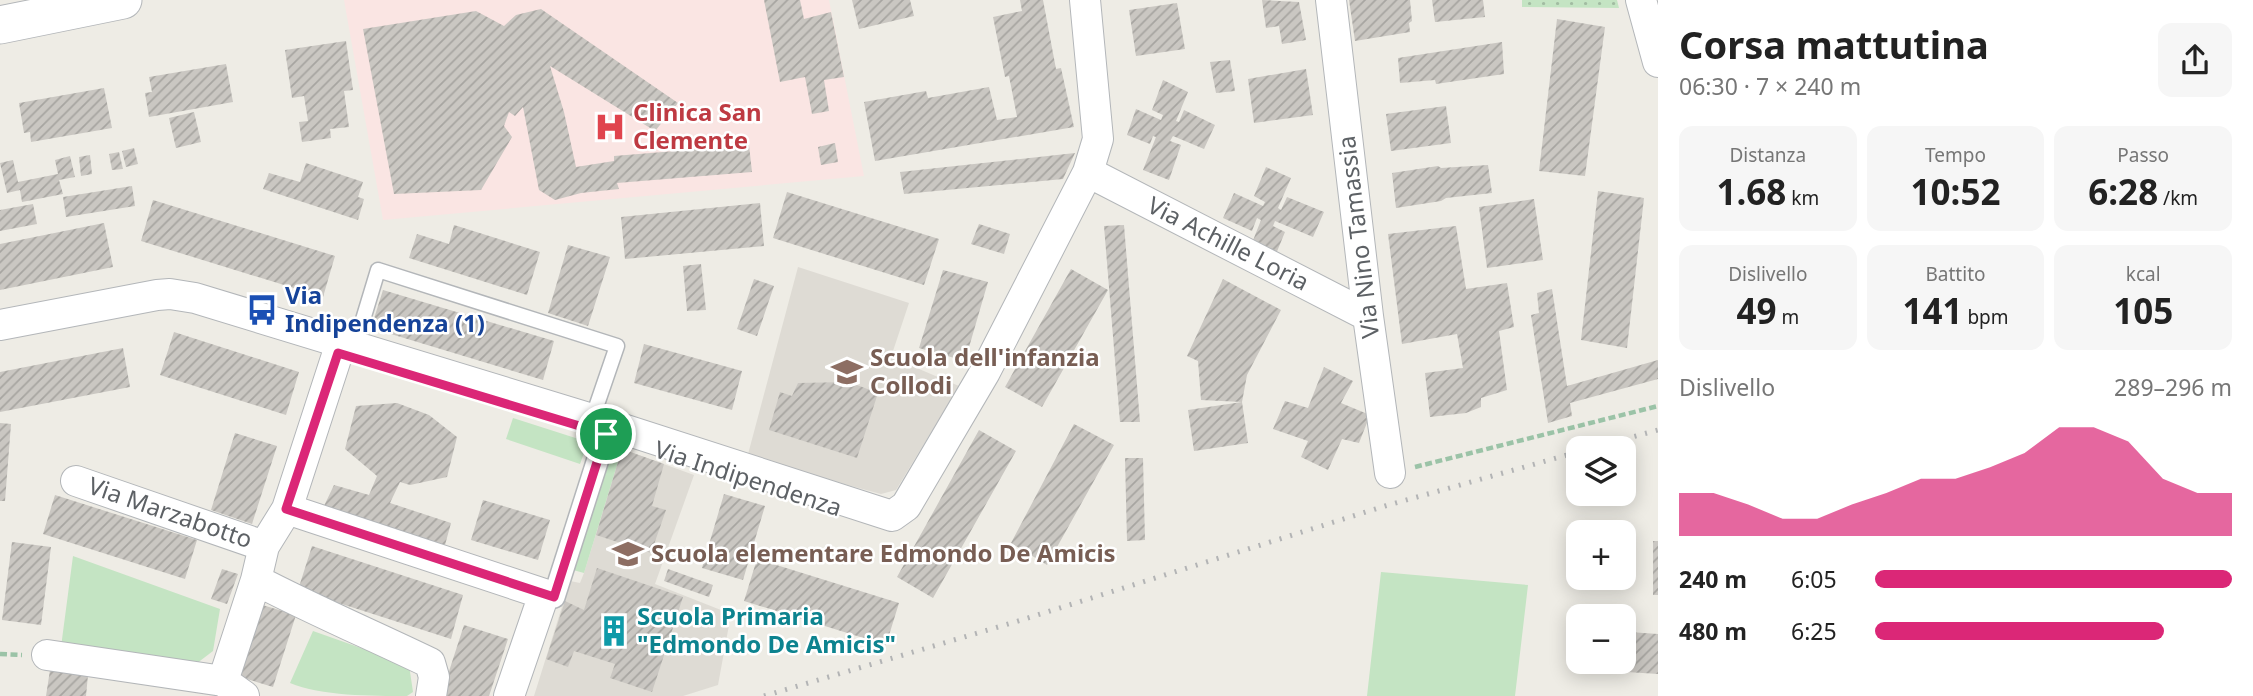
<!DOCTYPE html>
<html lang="it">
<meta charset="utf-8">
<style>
:root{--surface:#fff;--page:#f6f6f6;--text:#222;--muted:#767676;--accent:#db2777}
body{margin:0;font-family:"Noto Sans",sans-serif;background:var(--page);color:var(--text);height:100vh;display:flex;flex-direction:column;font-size:26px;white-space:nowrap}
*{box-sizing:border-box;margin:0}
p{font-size:23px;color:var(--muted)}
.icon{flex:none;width:38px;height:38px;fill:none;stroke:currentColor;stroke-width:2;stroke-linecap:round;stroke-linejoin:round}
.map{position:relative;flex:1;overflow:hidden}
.sheet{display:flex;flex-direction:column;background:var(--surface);width:595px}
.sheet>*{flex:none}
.buttons{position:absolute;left:1566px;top:436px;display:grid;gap:14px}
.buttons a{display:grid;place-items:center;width:70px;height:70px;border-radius:14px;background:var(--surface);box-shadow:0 4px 18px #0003;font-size:35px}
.pin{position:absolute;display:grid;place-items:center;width:60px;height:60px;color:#fff;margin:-30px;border:4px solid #fff;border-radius:50%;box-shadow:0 2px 7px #0007}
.round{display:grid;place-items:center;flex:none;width:74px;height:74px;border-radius:14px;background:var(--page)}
.summary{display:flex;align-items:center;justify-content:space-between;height:119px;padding:0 21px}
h1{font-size:38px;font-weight:700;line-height:52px}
.metrics{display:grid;grid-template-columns:repeat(3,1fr);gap:10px;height:119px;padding:7px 21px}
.metrics div{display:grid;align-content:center;border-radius:14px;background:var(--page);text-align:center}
.metrics b{font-size:35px;font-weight:700}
.metrics small{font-size:19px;font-weight:400}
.metrics p{font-size:19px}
.chart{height:196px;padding:14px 21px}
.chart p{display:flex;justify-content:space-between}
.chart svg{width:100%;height:126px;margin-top:7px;fill:var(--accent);opacity:.7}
ul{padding:0 21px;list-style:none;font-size:23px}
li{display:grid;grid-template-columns:112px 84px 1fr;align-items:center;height:52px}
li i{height:18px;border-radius:9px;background:var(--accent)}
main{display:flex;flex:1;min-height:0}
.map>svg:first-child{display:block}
.education{fill:#dedbd4}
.medical{fill:#fae5e3}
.park{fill:url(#park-dots)}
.garden{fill:#c4e4c3}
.building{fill:url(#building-hatch)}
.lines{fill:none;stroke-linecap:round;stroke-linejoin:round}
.service-casing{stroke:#b3b6b9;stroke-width:17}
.pedestrian-casing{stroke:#b3b6b9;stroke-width:24}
.minor-casing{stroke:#b3b6b9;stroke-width:32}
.tertiary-casing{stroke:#b3b6b9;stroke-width:39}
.path{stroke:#9bc3a7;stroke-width:4.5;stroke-dasharray:7 3.5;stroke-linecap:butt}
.service{stroke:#fff;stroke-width:14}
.pedestrian{stroke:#fff;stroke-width:21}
.minor{stroke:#fff;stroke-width:30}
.tertiary{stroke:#fff;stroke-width:37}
.rail{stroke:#b3b4b5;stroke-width:5;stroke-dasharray:2 9;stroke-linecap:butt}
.route-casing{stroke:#fff;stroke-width:14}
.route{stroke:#db2777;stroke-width:9}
.labels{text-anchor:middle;stroke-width:5;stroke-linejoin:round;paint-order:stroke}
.health-label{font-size:24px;font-weight:bold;fill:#be3a42;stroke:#fff;text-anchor:start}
.street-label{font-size:24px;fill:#5d6165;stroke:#fff}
.transit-label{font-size:24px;font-weight:bold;fill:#164399;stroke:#fff;text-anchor:start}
.education-label{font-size:24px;font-weight:bold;fill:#785e54;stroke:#fff;text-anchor:start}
.culture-label{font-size:24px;font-weight:bold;fill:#0d838f;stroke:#fff;text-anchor:start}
</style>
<main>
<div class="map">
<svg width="1658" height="696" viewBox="0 0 1658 696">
<defs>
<pattern id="park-dots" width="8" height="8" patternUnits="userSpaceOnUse" patternTransform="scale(1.75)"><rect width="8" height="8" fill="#c4e4c3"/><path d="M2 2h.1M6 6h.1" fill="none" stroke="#a2bca2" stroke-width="1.8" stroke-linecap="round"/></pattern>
<pattern id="building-hatch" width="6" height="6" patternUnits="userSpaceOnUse" patternTransform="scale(1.75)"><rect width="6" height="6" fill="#cac7c2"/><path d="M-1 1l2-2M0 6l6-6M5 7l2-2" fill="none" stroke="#a7a5a1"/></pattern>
</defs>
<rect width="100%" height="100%" fill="#eeece5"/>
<path class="education" d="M798,267l111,36 -18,54 68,29 -63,104 -15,4 -134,-36z
M622,449l72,26 -39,109 76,30 -13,71 -35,11h-149l36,-115 10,2 4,-10z"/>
<path class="medical" d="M344,0h485l35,176 -481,44z"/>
<path class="park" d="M1522,0h95l2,8 -97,-1z"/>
<path class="garden" d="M513,418l75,24 -8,22 -74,-25z
M594,440l28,9 -38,124 -29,-8z
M73,556l147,53 -7,42 -21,16 -131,-20z
M1381,572l147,13 -13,111h-148z
M313,631l96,34 4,27 -6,4c-34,0 -87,0 -117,-13z"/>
<path class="building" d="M764,0h36l4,19 27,-7 13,65 -20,3 5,31 -17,3 -7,-37 -25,5z
M852,0h58l4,16 -55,13z
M1020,0h23l13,69 5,-1 13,59 -199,34 -11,-59 62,-11 2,7 61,-11 8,33 20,-3 -8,-41 -4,1 -12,-60 29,-6z
M1262,0l37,2 7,38 -24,4 -3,-18 -13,2z
M1349,0h61l2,21 -3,2 1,9 -55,9z
M1432,0h51l2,17 -50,5z
M1177,3l8,46 -49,7 -7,-46z
M541,9l137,94 -23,28 -105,-65 14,46 12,55 38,-6v-5l135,-11 3,27 -135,11 2,6 -38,4 -26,7 -16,-10 -16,-83 -8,9 -6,-4 -5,14 8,11 -31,53 -87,4 -31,-165 113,-18 28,15 12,-11z
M1557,19l48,8 -20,149 -46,-5z
M346,41l7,49 -9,1 5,36 -19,2 1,9 -29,4 -3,-20 9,-1 -4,-25 -12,2 -7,-48z
M1502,42l2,32 -68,10 -1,-4 -35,3 -2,-25z
M1230,60l5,31 -19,2 -6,-31z
M226,64l7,38 -84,15 -4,-24 7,-1 -3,-15z
M1306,69l7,46 -59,8 -6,-44z
M1163,80l25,12 -12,29 3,1 5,-12 31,15 -11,24 -31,-13 -3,5 11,4 -12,35 -26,-10 13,-33 -3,-1 -3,8 -23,-9 9,-26 25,11 2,-5 -11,-5z
M104,88l8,40 -81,14 -1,-10 -6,1 -5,-30z
M1446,106l5,37 -60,8 -5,-37z
M194,112l7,30 -25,6 -7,-30z
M835,143l3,19 -17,3 -3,-18z
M134,148l4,16 -12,3 -4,-16z
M119,152l4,17 -11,1 -3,-16z
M1075,153l-12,26 -159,15 -4,-22z
M90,155l2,19 -11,2 -2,-19z
M70,156l5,21 -16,3 4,14 -41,8 -2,-12 -13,3 -7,-30 13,-3 5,22 40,-8 -3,-14z
M306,163l57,19 -5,15 6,2 -6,21 -95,-31 6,-16 31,9z
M1488,165l4,28 -46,5 -5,3 -45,7 -4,-35 46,-7 3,2z
M1266,167l25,11 -13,30 3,2 6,-13 37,15 -11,25 -38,-16 -2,5 12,6 -9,22 -24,-11 9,-23 -4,-2 -5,13 -29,-13 11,-25 29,13 2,-4 -11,-6z
M132,186l3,20 -69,11 -3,-20z
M1598,191l46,7 -17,150 -46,-8z
M787,192l152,47 -15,46 -151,-47z
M1534,199l9,61 -56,8 -8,-61z
M153,200l182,56 -12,41 -182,-56z
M760,203l4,43 -139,13 -4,-42z
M33,204l4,20 -37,7v-21z
M104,223l9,44 -113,23v-46z
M979,224l31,10 -6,20 -33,-10z
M454,225l86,27 -13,43 -118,-37 8,-24 32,10z
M1124,225l16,197h-20l-16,-196z
M1456,226l10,63 41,-6 7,44 -15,4 8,59 -26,8v9l-15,6 -36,4 -5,-44 38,-5 -6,-34 -55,10 -14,-110z
M568,245l42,12 -22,69 -40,-13z
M701,264l5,46 -19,1 -4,-45z
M1071,269l37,21 -66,117 -37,-20z
M943,270l45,12 -23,79 -46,-13z
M754,279l20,7 -17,50 -20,-7z
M1223,279l58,31 -34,65 -5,27 -41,-2 -3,-39 -11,-5z
M1552,289l15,97 91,-26v19l-88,24 2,13 -24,7 -17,-108 8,-2 -2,-20z
M383,290l171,51 -11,39 -172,-52z
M174,332l125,40 -13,43 -126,-40z
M644,344l98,27 -10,39 -98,-27z
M123,348l7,39 -130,25v-40z
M1324,367l29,14 -12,22 29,12 -11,28 -17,-4 -14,31 -27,-13 7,-16 -35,-12 12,-28 23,7z
M849,382l29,11 -21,65 -88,-28 11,-38 12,4 6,-13z
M1242,402l6,41 -54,8 -6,-41z
M397,403l32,12 28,22 -10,40 -37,8 -10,-3 -10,21 61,20 -6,22 -121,-39 10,-21 35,10 8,-19 -32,-27 11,-43z
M0,423l11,1 -6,77h-5z
M1074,424l40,21 -67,120 -36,-22z
M979,430l37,21 -83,147 -36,-21z
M235,433l42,13 -25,78 -41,-14z
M622,449l42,15 -12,42 14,4 -15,43 -55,-18z
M1125,458h18l2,82 -18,1z
M724,494l41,12 -22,74 -41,-12z
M55,495l142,45 -12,39 -142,-45z
M483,500l67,20 -12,40 -67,-20z
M1653,541h5v54h-5z
M12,542l39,5 -10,78 -39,-5z
M312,546l151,49 -12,44 -153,-49z
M757,559l142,44 -13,42 -142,-44z
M597,568l86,29 -31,95 -42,-14 5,-14 -41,-13 -6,16 -22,-8 19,-58 19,9z
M222,569l16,5 -11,30 -16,-5z
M668,569l45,16 -4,12 -45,-16z
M259,604l37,11 -23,72 -36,-11z
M464,625l44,14 -19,57h-48z
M1629,632l29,2v40l-31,-2z
M50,670l38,5 -2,21h-40z"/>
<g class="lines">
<defs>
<path id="service" d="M355,346l23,-76 239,76 -25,73"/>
<path id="pedestrian" d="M554,597l52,-163"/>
<path id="minor" d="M1331,0l37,316 22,157
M1641,0l17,62
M1088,172l280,144
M0,325l157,-30 13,-1 25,4 397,121 300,97 14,-10 79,-134 103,-200 10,-33 -13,-139
M76,481l188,65
M287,509l257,85 -35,102
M256,580c57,30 116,55 174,83l4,14 -3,19
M47,655l176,26 21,15
M223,681l33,-101 8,-34 23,-37 54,-166"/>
<path id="tertiary" d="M0,25l123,-25"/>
</defs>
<use href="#service" class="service-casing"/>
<use href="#pedestrian" class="pedestrian-casing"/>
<use href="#minor" class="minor-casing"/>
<use href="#tertiary" class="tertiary-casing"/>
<path class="path" d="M1415,467l243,-61
M0,654l22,1"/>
<use href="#service" class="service"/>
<use href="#pedestrian" class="pedestrian"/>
<use href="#minor" class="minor"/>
<use href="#tertiary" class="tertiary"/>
<path class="rail" d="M1592,448l66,-18
M764,696l251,-74 370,-116 193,-54"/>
</g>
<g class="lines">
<defs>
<path id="route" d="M338,353l268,81 -52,163 -268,-88z"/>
</defs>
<use href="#route" class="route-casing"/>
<use href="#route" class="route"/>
</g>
<defs>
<symbol id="hospital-bare" viewBox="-9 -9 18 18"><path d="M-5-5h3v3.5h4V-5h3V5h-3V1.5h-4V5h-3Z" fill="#e0444e" stroke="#fff" stroke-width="2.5" paint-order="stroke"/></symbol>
<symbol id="bus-bare" viewBox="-9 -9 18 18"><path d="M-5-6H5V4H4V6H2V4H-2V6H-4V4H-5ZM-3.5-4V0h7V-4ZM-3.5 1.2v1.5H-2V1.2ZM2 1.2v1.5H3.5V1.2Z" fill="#1a4fb4" stroke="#fff" stroke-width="2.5" paint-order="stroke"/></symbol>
<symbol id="school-bare" viewBox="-9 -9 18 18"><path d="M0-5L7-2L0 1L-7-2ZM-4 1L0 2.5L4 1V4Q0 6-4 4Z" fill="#8d6e63" stroke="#fff" stroke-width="2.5" paint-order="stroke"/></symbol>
<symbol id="building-bare" viewBox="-9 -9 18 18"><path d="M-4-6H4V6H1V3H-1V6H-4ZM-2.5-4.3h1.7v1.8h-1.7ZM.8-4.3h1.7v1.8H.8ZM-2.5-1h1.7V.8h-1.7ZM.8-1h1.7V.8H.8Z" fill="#0f9aa8" stroke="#fff" stroke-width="2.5" paint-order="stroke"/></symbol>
</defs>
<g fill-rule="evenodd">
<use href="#hospital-bare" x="588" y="105" width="44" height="44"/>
<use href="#bus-bare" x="240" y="288" width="44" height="44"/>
<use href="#school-bare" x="825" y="350" width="44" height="44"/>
<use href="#school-bare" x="606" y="532" width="44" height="44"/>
<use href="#building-bare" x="592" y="609" width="44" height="44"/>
</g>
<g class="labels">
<g class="health-label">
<text x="633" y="121">Clinica San<tspan x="633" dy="28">Clemente</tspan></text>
</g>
<g class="street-label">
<text transform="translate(1359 237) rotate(-97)" y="8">Via Nino Tamassia</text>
<text transform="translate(1228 244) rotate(27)" y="8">Via Achille Loria</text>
<text transform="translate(748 479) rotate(18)" y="8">Via Indipendenza</text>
<text transform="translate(170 513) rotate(19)" y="8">Via Marzabotto</text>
</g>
<g class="transit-label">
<text x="285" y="304">Via<tspan x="285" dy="28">Indipendenza (1)</tspan></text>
</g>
<g class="education-label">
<text x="870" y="366">Scuola dell'infanzia<tspan x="870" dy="28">Collodi</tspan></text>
<text x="651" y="562">Scuola elementare Edmondo De Amicis</text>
</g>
<g class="culture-label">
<text x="637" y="625">Scuola Primaria<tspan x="637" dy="28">"Edmondo De Amicis"</tspan></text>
</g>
</g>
</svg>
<div class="buttons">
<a><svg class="icon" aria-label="layers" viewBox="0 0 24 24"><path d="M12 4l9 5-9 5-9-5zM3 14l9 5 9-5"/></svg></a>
<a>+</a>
<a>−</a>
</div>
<div class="pin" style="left:606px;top:434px;background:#1e9e55"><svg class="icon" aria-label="arrive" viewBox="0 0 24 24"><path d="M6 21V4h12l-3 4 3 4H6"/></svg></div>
</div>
<section class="sheet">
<div class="summary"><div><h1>Corsa mattutina</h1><p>06:30 · 7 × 240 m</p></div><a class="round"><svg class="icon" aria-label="share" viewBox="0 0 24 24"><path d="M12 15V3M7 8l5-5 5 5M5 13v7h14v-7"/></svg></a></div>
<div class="metrics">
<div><p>Distanza</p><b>1.68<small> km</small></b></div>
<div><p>Tempo</p><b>10:52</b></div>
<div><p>Passo</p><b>6:28<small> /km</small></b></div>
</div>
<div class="metrics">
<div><p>Dislivello</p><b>49<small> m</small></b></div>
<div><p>Battito</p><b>141<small> bpm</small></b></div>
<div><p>kcal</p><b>105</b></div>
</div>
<div class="chart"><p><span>Dislivello</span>289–296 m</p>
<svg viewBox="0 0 160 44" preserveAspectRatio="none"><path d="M0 44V29L10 29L20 33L30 38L40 38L50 33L60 29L70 24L80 24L90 20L100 15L110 6L120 6L130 11L140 24L150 29L160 29V44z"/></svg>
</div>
<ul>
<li><b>240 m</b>6:05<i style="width:100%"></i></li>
<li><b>480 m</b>6:25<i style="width:81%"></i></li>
</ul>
</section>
</main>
